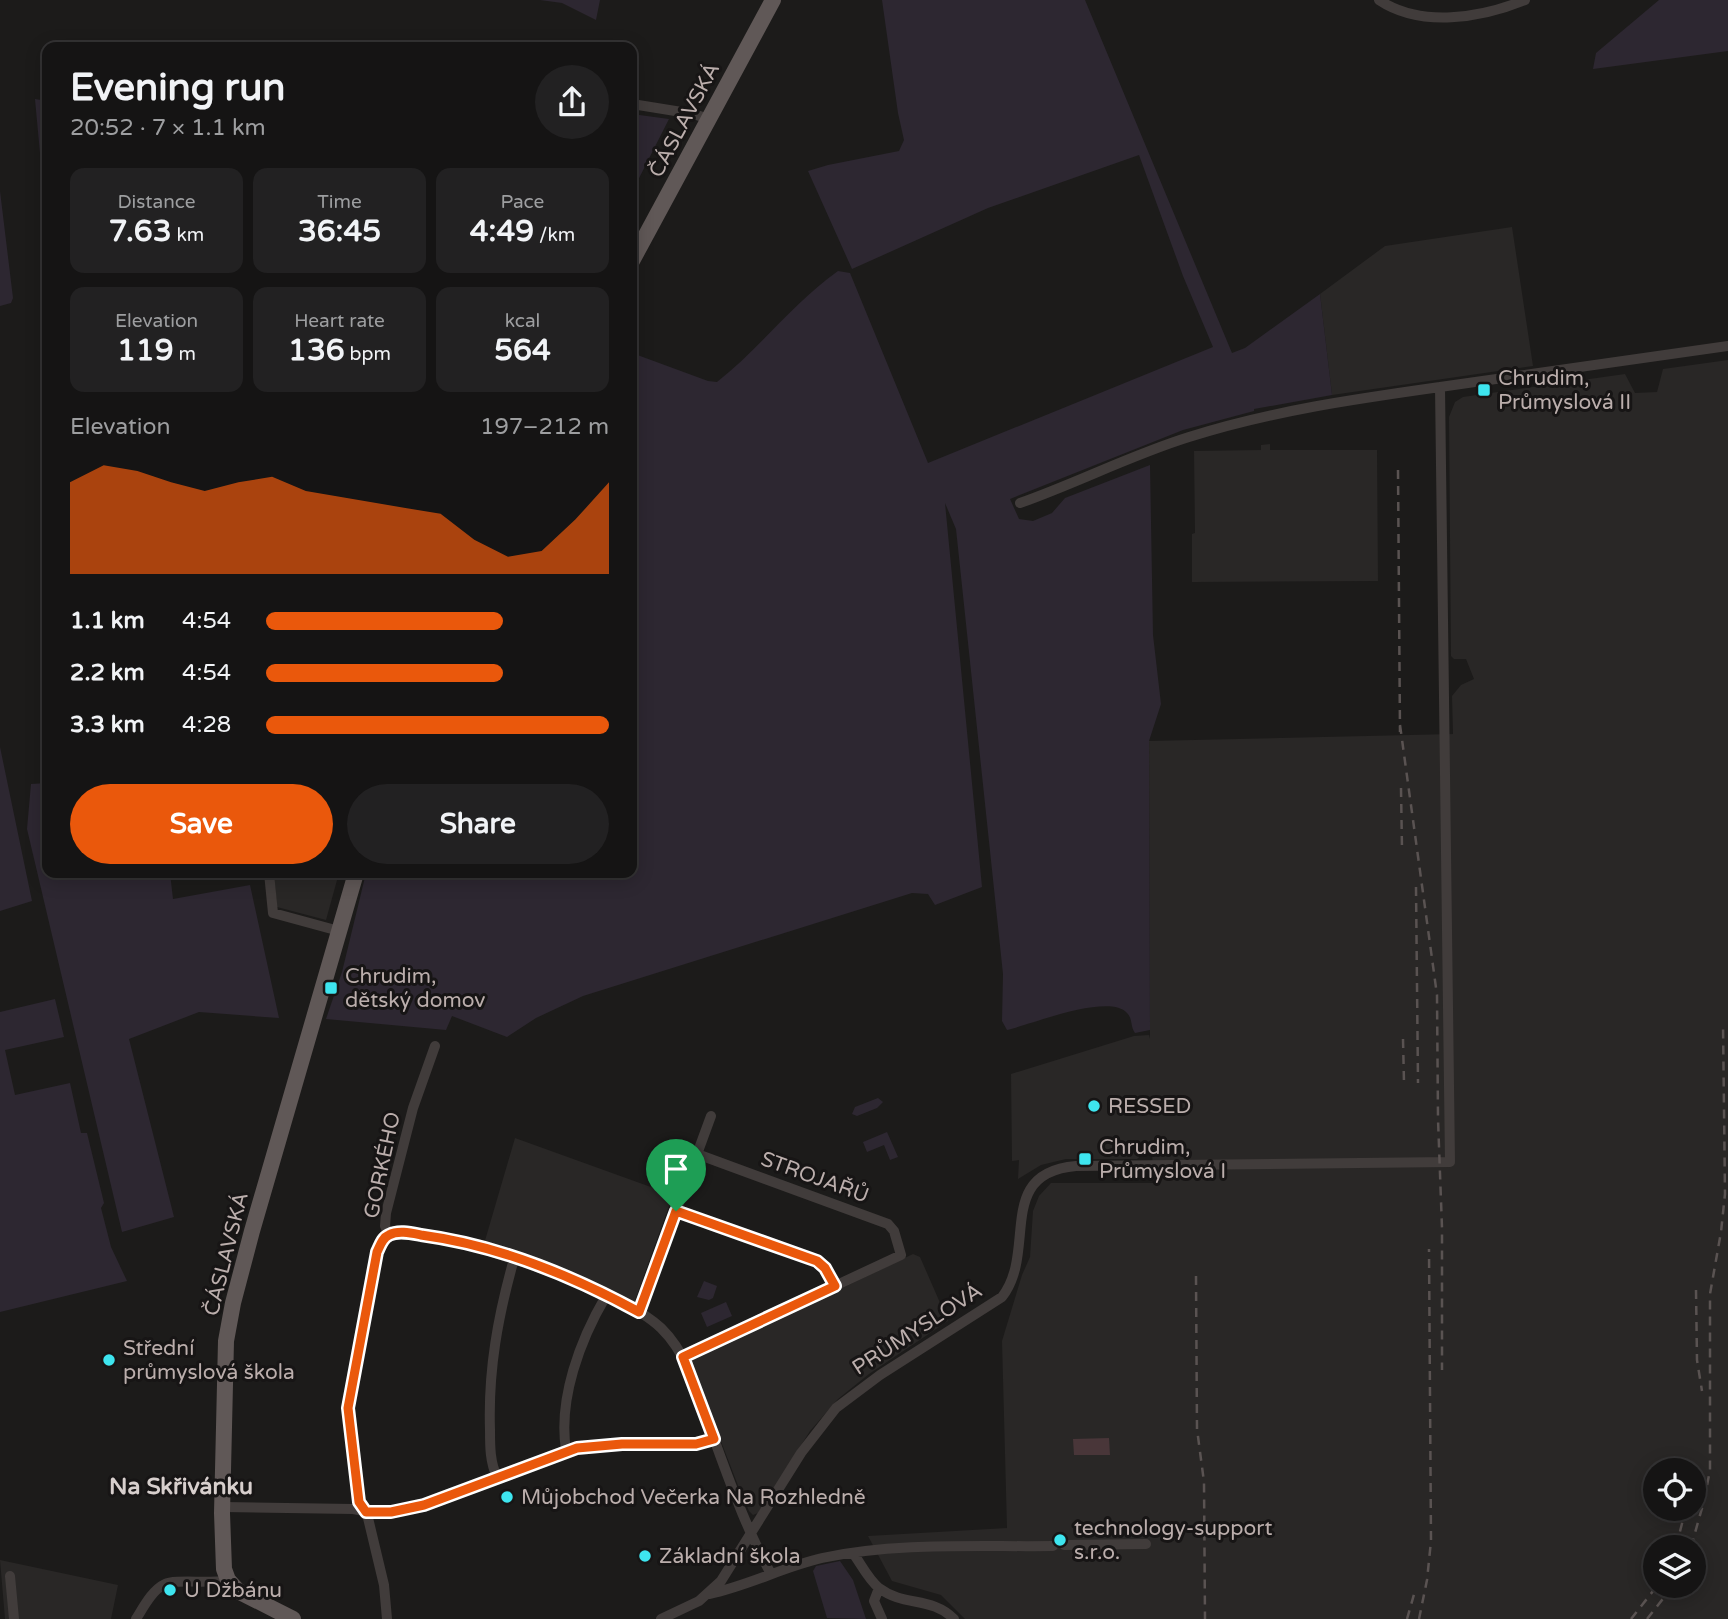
<!DOCTYPE html>
<meta charset="utf-8">
<style>
:root{--surface:#151414;--page:#222122;--text:#f1f3f6;--muted:#9d9ea0;--line:#343334;--accent:#ea580c}
body{margin:0;font-family:"Varela Round",sans-serif;background:var(--page);color:var(--text);height:100vh;display:flex;flex-direction:column;font-size:26px;white-space:nowrap}
*{box-sizing:border-box;margin:0}
p{font-size:23px;color:var(--muted)}
.icon{flex:none;width:38px;height:38px;fill:none;stroke:currentColor;stroke-width:2;stroke-linecap:round;stroke-linejoin:round}
.map{position:relative;flex:1;overflow:hidden}
.sheet{position:absolute;left:42px;top:42px;width:595px;height:836px;display:flex;flex-direction:column;background:var(--surface);border-radius:14px;box-shadow:0 4px 18px #0003,0 0 0 2px var(--line)}
.sheet>*{flex:none}
.controls{position:absolute;left:1643px;top:1458px;display:grid;gap:14px}
.controls a{display:grid;place-items:center;width:63px;height:63px;border-radius:50%;background:var(--surface);box-shadow:0 4px 18px #0003,0 0 0 2px var(--line);font-size:35px}
.pin{position:absolute;display:grid;place-items:center;width:60px;height:60px;color:#fff;margin:-72px -30px;border-radius:50% 50% 50% 0;rotate:-45deg;box-shadow:0 0 7px #0007}
.pin .icon{rotate:45deg}
.round{display:grid;place-items:center;flex:none;width:74px;height:74px;border-radius:37px;background:var(--page)}
.summary{display:flex;align-items:center;justify-content:space-between;height:119px;padding:0 28px}
h1{font-size:38px;font-weight:800;line-height:52px}
.stats{display:grid;grid-template-columns:repeat(3,1fr);gap:10px;height:119px;padding:7px 28px}
.stats div{display:grid;align-content:center;border-radius:14px;background:var(--page);text-align:center}
.stats b{font-size:30px;font-weight:800}
.stats small{font-size:19px;font-weight:400}
.stats p{font-size:19px}
.chart{height:196px;padding:14px 28px}
.chart p{display:flex;justify-content:space-between}
.chart svg{width:100%;height:126px;margin-top:7px;fill:var(--accent);opacity:.7}
.cta{display:flex;gap:14px;margin-top:auto;padding:14px 28px}
.cta a{flex:1;height:80px;border-radius:42px;background:var(--accent);color:#fff;font-size:28px;font-weight:800;line-height:80px;text-align:center}
.cta a+a{background:var(--page);color:var(--text)}
ul{padding:0 28px;list-style:none;font-size:23px}
li{display:grid;grid-template-columns:112px 84px 1fr;align-items:center;height:52px}
li i{height:18px;border-radius:9px;background:var(--accent)}
.map>svg:first-child{display:block}
.built{fill:#292726;fill-rule:evenodd}
.green{fill:#2d2731}
.water{fill:#493639}
.lines{fill:none;stroke-linecap:round;stroke-linejoin:round}
.street{stroke:#413c3b;stroke-width:10}
.primary{stroke:#605857;stroke-width:16}
.rail{stroke:#5a5352;stroke-width:2.5;stroke-dasharray:9 7;stroke-linecap:butt}
.route-casing{stroke:#fff;stroke-width:14}
.route{stroke:#ea580c;stroke-width:9}
.poi-dot{fill:#3ee5ef;stroke:#171515;stroke-width:2.5}
.labels{text-anchor:middle;stroke-width:6;stroke-linejoin:round;paint-order:stroke}
.street-label{font-size:21px;fill:#bbaeac;stroke:#171515}
.poi-label{font-size:21px;fill:#bbaeac;stroke:#171515;text-anchor:start}
.neighbourhood-label{font-size:23px;font-weight:bold;fill:#d7cfcd;stroke:#171515}
</style>
<div class="map">
<svg width="1728" height="1619" viewBox="0 0 1728 1619">
<rect width="100%" height="100%" fill="#1c1b1a"/>
<path class="built" d="M1512,227l21,139 -201,29 -12,-101 65,-48z
M1728,360v1259h-763l-24,-24 -49,-14 -24,-45 139,-8 -5,-187 20,-66 8,-18 3,-46 6,-15 12,-13h102l-1,-38 -15,14h-71l-25,6 -23,14 1,-19 -7,1 -1,-87 123,-38 15,-1 1,4 -1,-298 304,-7 -1,-38 9,-11 13,-6 -8,-20h-12l-3,-3 -2,-239 6,-15 8,-5 162,-23 10,19 22,-1 6,-23zM1656,1470h38v38h-38zM1656,1547h38v39h-38z
M1270,444v6h107l1,131 -186,1v-48l3,-1 -1,-82 67,-1v-5z
M274,873h65l-13,47 -49,-13z
M515,1138l158,57 -39,108 -65,-29 -85,-30z
M913,1254l7,3 28,64 -79,53 -31,25 -28,32 -52,82 -5,2 -4,-4 -10,-23 -49,-127z
M0,1560l118,25 -7,34h-106z"/>
<path class="green" d="M540,0h60l-4,20 -34,-17z
M882,0h203l147,353 13,-5 75,-54 12,101 -78,14v2l-71,19 -173,69 9,20 14,2 19,-8 13,-15 85,-33 3,170 8,69 -12,37 1,289 -15,3c-5,-7 -2,-14 -8,-20 -18,-20 -95,11 -120,17l-5,-9 1,-47 -47,-445 -11,-26 37,384 -47,18 -7,-11 -16,-1 -329,103 -47,22 -29,19 -55,-21 -6,14 -120,-11 16,-47 24,-99h266v-520l76,28 9,1c43,-34 76,-79 121,-111l12,2 78,190 285,-116 -30,-71 -44,-121 -151,53 -136,61 -44,-98 20,-6 71,-14 5,-11 -6,-27z
M1659,0h69v51l-135,18 3,-16z
M35,99l12,2v97l-6,-34z
M632,114l37,5 -37,73z
M0,191l13,107 -2,5 -11,3z
M0,747l32,154 -32,10z
M47,783v90h123l3,26 77,-14 29,133 -80,-6 -70,27 45,178 -52,15 -95,-403 4,-45z
M55,999l9,38 -59,13 10,45 55,-12 11,50h6l17,70 -3,5 10,39 16,34 -127,31v-300z
M878,1098l5,4 -6,6 -20,8 -5,-2 3,-7z
M887,1132l11,25 -8,3 -6,-15 -17,7 -4,-10z
M704,1281l13,5 -4,12 -4,2 -12,-3z
M726,1302l6,14 -25,11 -6,-14z
M840,1561l13,19 13,39 -39,-1 -14,-47 3,-5z"/>
<path class="water" d="M1109,1438l1,17h-36l-1,-16z"/>
<g class="lines">
<path class="street" d="M1379,0c42,28 102,18 146,0
M632,104l62,10 14,5
M1020,503c57,-20 111,-48 169,-66 82,-26 166,-38 251,-50
M269,873l4,40 66,18
M676,1211l141,50 8,7 10,18
M389,1235c29,-9 89,12 118,22 44,14 121,40 154,71 31,30 41,80 56,119 16,44 32,87 54,127
M389,1235l-4,-9 1,-13 27,-105 22,-62
M639,1312l72,-196
M683,1357l218,-102 -7,-24 -6,-7 -191,-70
M566,1450c-8,-51 14,-110 40,-154
M497,1477c-7,-15 -7,-30 -7,-47 -2,-60 8,-114 24,-171
M223,1507l130,2 23,4 40,-5 161,-60 45,-4 79,-1 13,-4
M1064,1545l82,-1
M853,1553c8,11 15,26 26,35 25,19 52,8 75,31
M10,1576l4,43
M879,1588l-5,13 8,18
M709,1594c39,-8 74,-27 113,-36 75,-16 155,-11 231,-12
M136,1619c7,-11 16,-29 29,-35 10,-5 46,0 63,-4
M387,1619l-3,-34 -16,-67 -9,-17 -11,-81 3,-31 26,-136 4,-10 8,-8
M661,1619l38,-18 22,-20 80,-128 35,-45 44,-33 122,-78c36,-46 -8,-124 74,-131l374,-4 -10,-775 288,-41"/>
<path class="primary" d="M632,261l141,-261
M293,1619l-55,-28 -10,-11 -4,-11 -2,-56 4,-172 7,-38 19,-72 104,-358"/>
<path class="rail" d="M1398,470l2,262
M1400,725l37,270 1,124 4,109v142
M1401,788l1,61
M1416,887l2,196
M1403,1039l1,44
M1196,1276l1,153 7,53 1,137
M1696,1290l1,70 5,31
M1689,1470v-14
M1676,1547l10,-39
M1691,1547l13,-46 6,-31v-176l11,-62 4,-38 -2,-170
M1407,1619l8,-28
M1419,1619l8,-39 4,-39 -2,-292
M1631,1619l26,-33
M1647,1619l26,-33"/>
</g>
<g class="lines">
<defs>
<path id="route" d="M676,1211l141,50 8,7 10,18 -152,71 31,82 -18,5h-74l-45,4 -153,57 -33,7h-25l-7,-10 -11,-94 29,-156c3,-6 5,-14 12,-17 9,-5 22,-2 32,0 75,10 152,41 218,77z"/>
</defs>
<use href="#route" class="route-casing"/>
<use href="#route" class="route"/>
</g>
<g class="poi-dot">
<rect x="1477" y="383" width="14" height="14" rx="3.5"/>
<rect x="324" y="981" width="14" height="14" rx="3.5"/>
<circle cx="1094" cy="1106" r="7"/>
<rect x="1078" y="1152" width="14" height="14" rx="3.5"/>
<circle cx="109" cy="1360" r="7"/>
<circle cx="507" cy="1497" r="7"/>
<circle cx="1060" cy="1540" r="7"/>
<circle cx="645" cy="1556" r="7"/>
<circle cx="170" cy="1590" r="7"/>
</g>
<g class="labels">
<g class="street-label">
<text transform="translate(684 120) rotate(-62)" y="7">ČÁSLAVSKÁ</text>
<text transform="translate(382 1165) rotate(-78)" y="7">GORKÉHO</text>
<text transform="translate(815 1177) rotate(20)" y="7">STROJAŘŮ</text>
<text transform="translate(226 1254) rotate(-76)" y="7">ČÁSLAVSKÁ</text>
<text transform="translate(917 1329) rotate(-33)" y="7">PRŮMYSLOVÁ</text>
</g>
<g class="poi-label">
<text x="1498" y="385">Chrudim,<tspan x="1498" dy="24">Průmyslová II</tspan></text>
<text x="345" y="983">Chrudim,<tspan x="345" dy="24">dětský domov</tspan></text>
<text x="1108" y="1113">RESSED</text>
<text x="1099" y="1154">Chrudim,<tspan x="1099" dy="24">Průmyslová I</tspan></text>
<text x="123" y="1355">Střední<tspan x="123" dy="24">průmyslová škola</tspan></text>
<text x="521" y="1504">Můjobchod Večerka Na Rozhledně</text>
<text x="1074" y="1535">technology-support<tspan x="1074" dy="24">s.r.o.</tspan></text>
<text x="659" y="1563">Základní škola</text>
<text x="184" y="1597">U Džbánu</text>
</g>
<g class="neighbourhood-label">
<text x="181" y="1494">Na Skřivánku</text>
</g>
</g>
</svg>
<div class="controls">
<a><svg class="icon" aria-label="locate" viewBox="0 0 24 24"><circle cx="12" cy="12" r="6"/><path d="M12 2v4M12 18v4M2 12h4M18 12h4"/></svg></a>
<a><svg class="icon" aria-label="layers" viewBox="0 0 24 24"><path d="M12 4l9 5-9 5-9-5zM3 14l9 5 9-5"/></svg></a>
</div>
<div class="pin" style="left:676px;top:1211px;background:#1e9e55"><svg class="icon" aria-label="arrive" viewBox="0 0 24 24"><path d="M6 21V4h12l-3 4 3 4H6"/></svg></div>
<section class="sheet">
<div class="summary"><div><h1>Evening run</h1><p>20:52 · 7 × 1.1 km</p></div><a class="round"><svg class="icon" aria-label="share" viewBox="0 0 24 24"><path d="M12 15V3M7 8l5-5 5 5M5 13v7h14v-7"/></svg></a></div>
<div class="stats">
<div><p>Distance</p><b>7.63<small> km</small></b></div>
<div><p>Time</p><b>36:45</b></div>
<div><p>Pace</p><b>4:49<small> /km</small></b></div>
</div>
<div class="stats">
<div><p>Elevation</p><b>119<small> m</small></b></div>
<div><p>Heart rate</p><b>136<small> bpm</small></b></div>
<div><p>kcal</p><b>564</b></div>
</div>
<div class="chart"><p><span>Elevation</span>197–212 m</p>
<svg viewBox="0 0 160 44" preserveAspectRatio="none"><path d="M0 44V12L10 6L20 8L30 12L40 15L50 12L60 10L70 15L80 17L90 19L100 21L110 23L120 32L130 38L140 36L150 25L160 12V44z"/></svg>
</div>
<ul>
<li><b>1.1 km</b>4:54<i style="width:69%"></i></li>
<li><b>2.2 km</b>4:54<i style="width:69%"></i></li>
<li><b>3.3 km</b>4:28<i style="width:100%"></i></li>
</ul>
<div class="cta"><a>Save</a><a>Share</a></div>
</section>
</div>
